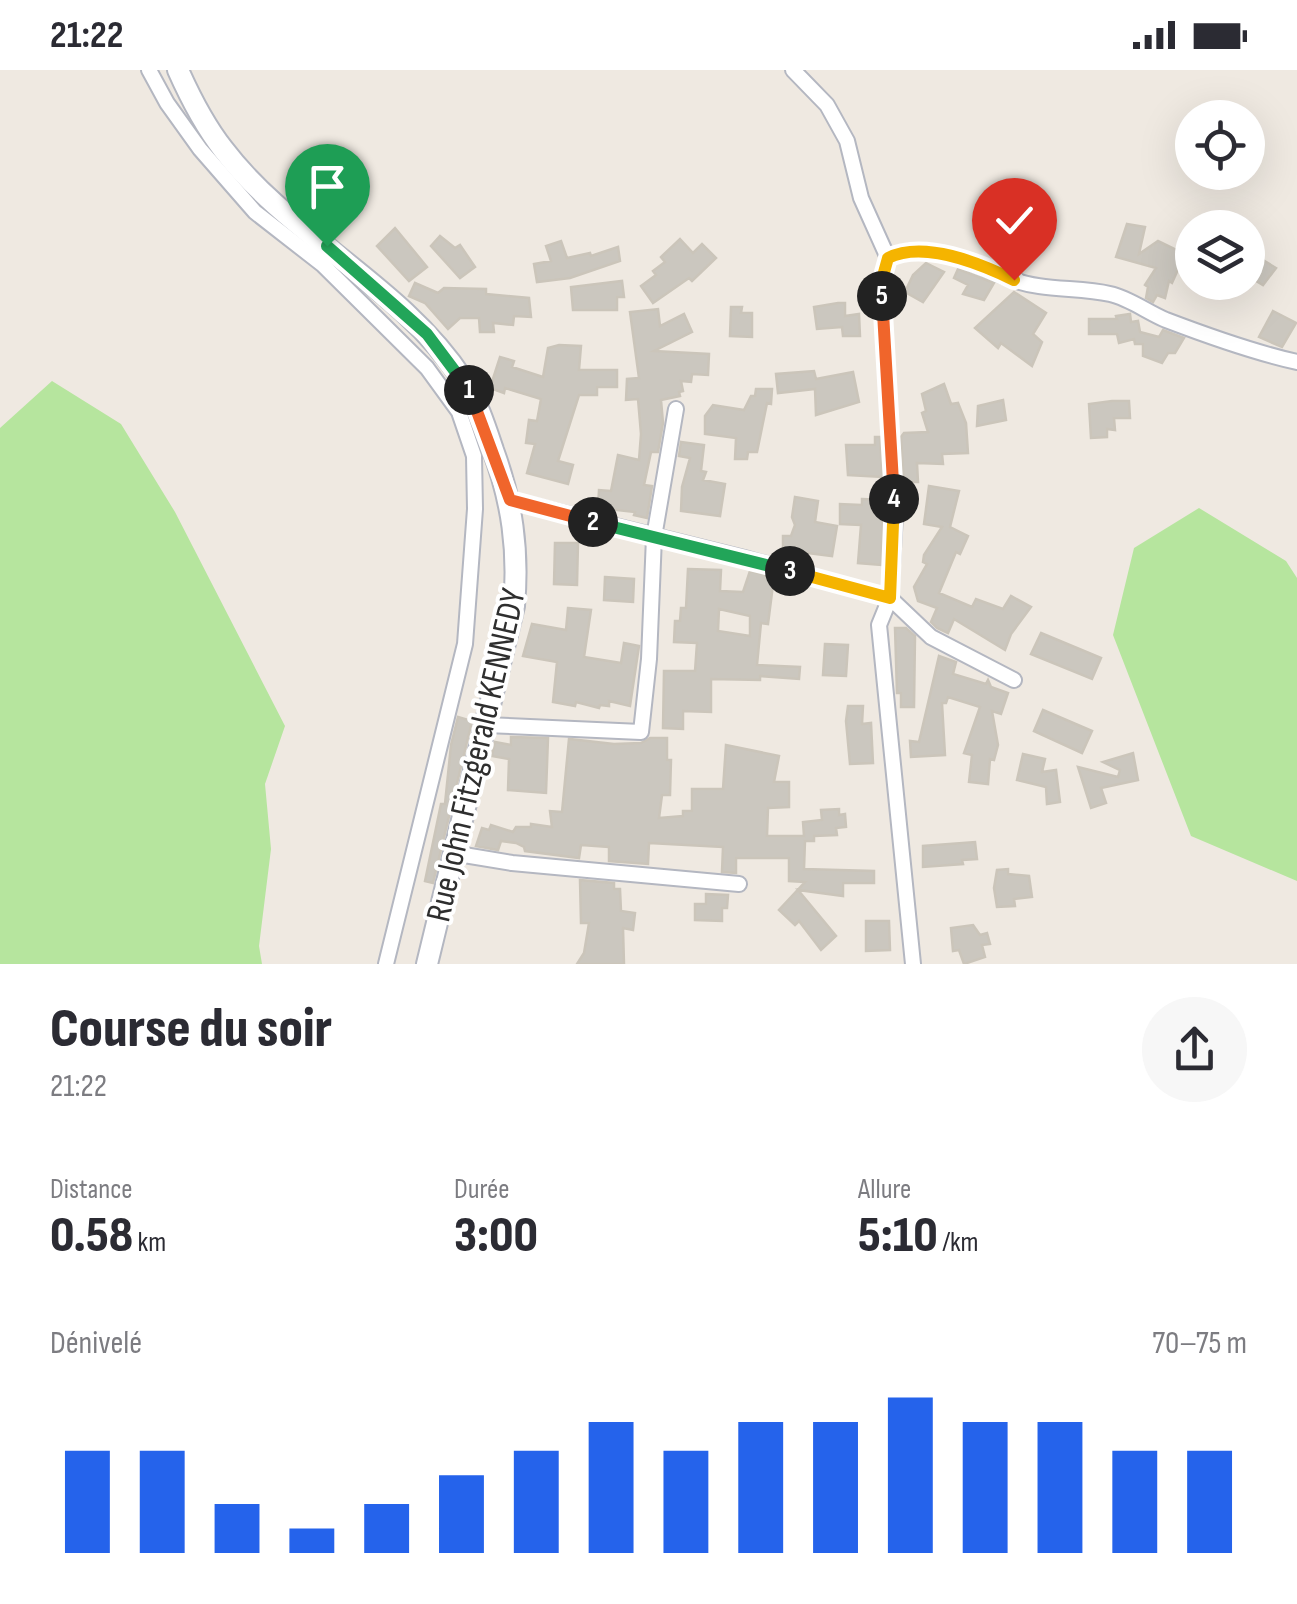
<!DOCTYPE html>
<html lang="fr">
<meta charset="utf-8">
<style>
:root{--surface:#fff;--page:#f7f7f7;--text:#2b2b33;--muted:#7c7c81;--accent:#2563eb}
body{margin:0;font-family:"Sofia Sans Condensed",sans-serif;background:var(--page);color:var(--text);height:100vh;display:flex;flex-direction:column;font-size:38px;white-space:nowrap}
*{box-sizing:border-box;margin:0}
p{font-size:32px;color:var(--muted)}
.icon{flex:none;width:55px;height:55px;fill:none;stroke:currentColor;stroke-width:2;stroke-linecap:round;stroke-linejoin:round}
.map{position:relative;height:894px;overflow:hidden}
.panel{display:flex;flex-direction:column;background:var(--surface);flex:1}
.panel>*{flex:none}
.tools{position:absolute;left:1175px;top:30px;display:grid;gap:20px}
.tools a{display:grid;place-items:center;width:90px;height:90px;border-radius:50%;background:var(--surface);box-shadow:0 10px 40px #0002;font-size:50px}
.pin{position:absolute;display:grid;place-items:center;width:85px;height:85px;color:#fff;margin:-102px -42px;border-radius:50% 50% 50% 0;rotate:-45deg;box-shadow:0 0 10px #0007}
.pin .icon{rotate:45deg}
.km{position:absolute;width:50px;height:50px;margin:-25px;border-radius:50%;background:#222;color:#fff;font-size:28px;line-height:50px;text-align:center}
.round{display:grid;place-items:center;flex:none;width:105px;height:105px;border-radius:52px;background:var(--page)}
.head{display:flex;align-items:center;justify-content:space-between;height:170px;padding:0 50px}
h1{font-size:55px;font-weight:800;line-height:75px}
.stats{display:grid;grid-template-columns:repeat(3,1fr);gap:15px;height:170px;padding:10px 50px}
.stats div{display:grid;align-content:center}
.stats b{font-size:50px;font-weight:800}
.stats small{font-size:28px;font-weight:400}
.stats p{font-size:28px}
.chart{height:280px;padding:20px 50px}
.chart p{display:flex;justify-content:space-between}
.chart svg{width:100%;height:180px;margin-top:10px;stroke:var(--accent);stroke-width:6}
.status{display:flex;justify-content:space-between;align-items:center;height:70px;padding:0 50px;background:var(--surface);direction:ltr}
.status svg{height:28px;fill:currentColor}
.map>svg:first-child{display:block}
.green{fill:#b6e59e}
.building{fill:#cbc7bf;stroke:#cbc5ba;stroke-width:2.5;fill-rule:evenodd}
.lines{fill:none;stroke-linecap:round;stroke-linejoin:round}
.street-casing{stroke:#b4b7c1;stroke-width:18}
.secondary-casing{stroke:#b4b7c1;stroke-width:24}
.street{stroke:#fff;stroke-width:14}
.secondary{stroke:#fff;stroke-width:20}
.split-1-casing{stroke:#fff;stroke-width:20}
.split-2-casing{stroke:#fff;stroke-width:20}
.split-3-casing{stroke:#fff;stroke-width:20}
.split-4-casing{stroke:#fff;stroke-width:20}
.split-5-casing{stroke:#fff;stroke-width:20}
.split-6-casing{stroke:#fff;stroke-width:20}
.split-1{stroke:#22a559;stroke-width:12}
.split-2{stroke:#f0652b;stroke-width:12}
.split-3{stroke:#22a559;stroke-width:12}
.split-4{stroke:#f5b400;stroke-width:12}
.split-5{stroke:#f0652b;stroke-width:12}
.split-6{stroke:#f5b400;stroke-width:12}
.labels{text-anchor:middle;stroke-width:8;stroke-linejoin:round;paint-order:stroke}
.street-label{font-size:35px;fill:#2e2e2e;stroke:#fff}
</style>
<div class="status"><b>21:22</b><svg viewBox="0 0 49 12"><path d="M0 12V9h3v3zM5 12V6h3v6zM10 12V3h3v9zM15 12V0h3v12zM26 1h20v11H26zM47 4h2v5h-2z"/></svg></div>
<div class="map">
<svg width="1297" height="894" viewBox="0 0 1297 894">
<rect width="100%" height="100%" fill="#efe9e1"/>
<path class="green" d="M52,311l69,43 54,88 110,214 -20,58 6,65 -12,97 3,18h-262v-536z
M1199,438l87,53 11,17v303l-106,-45 -78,-201 21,-87z"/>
<path class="building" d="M1127,154l18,3 -6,27 19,-13 27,13 -13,29 -3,-2 -4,17 -8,-3 -4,7 -7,-4 2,-11 -3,-2 11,-17 -40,-11z
M395,158l32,39 -18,14 -32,-35z
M440,166l15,12 5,-3 15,22 -15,11 -29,-32z
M680,169l13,14 9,-9 14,14 -24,23 -3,-3 -36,25 -12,-17 15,-11 -3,-4 12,-9 -4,-5z
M561,171l6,17 23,-5 1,3 27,-9 2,14 -50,17 -33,4 -3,-18 17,-3 -5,-15z
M1248,181l28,17 -13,17 -15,-9z
M926,193l18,9 -21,30 -18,-10 8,-17z
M958,199l36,14 -10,17 -21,-6 5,-9 -14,-7z
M622,211l2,16h-7v13h-44l-2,-23z
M415,213l23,10 6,-5 42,1v5l43,4 2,19 -17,-1 -1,9 -20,-2 1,9h-14l-1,-14h-19l-12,11 -23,-26 -16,-7z
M1014,222l32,21 -13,21 9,8 -10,24 -31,-23 -3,5 -23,-20z
M838,233h7v13l14,-2 1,22h-17l-1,-9 -25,2 -3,-22z
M731,237h11l-1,6h11v24l-22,-1z
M658,239l2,17 24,-12 8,18 -38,19 55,3 -1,21 -16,-1 -1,8 -10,-1 2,10 -4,1 1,4 -19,4 2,23 -5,29h-7l-7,33 8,1 -5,32 -13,-3 1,-3 -37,-4 1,-18 12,1 7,-36 21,5 2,-26 -3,-35 -12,1 1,-21 12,-1 -9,-66z
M1273,241l23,12 -14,24 -23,-10z
M1130,244l1,8 7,-1 2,11 19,5 4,-7 21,8 -9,15h-7l-6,10 -19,-7v-12h-8l-1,-5 -15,4 -2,-9h-28v-15h28l-1,-3z
M559,275l22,1 -2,24h38v17h-20v8h-18l-21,66 15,4 -5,19 -41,-11 8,-29 -9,-1 3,-23 8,1 4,-22 -36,-11 -1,5 -14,-5 10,-31 14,4 -2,6 31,10 5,-29z
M814,301l2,8 37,-7 6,30 -43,13 -1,-26 -37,4 -2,-19z
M944,314l7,20 7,-1 8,20 2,30 -26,1 1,10 -26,-1 1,19h-14l-3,-45 3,-4 24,-1 -6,-19 4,-2 -4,-17z
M756,319h16l-1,15 -4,-1 -10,49h-9l-1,7h-12l1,-21 -31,-4v-18l8,-11 31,5 7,-14h4z
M1003,330l3,20 -29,6 1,-20z
M1112,331h17l1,17h-16l1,12 -8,-1v8l-16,1 -2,-34z
M875,367h5l2,40 -34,-2 -2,-30h29z
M681,372l23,3 -3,26 5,1 -3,8 22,4 -5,32 -39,-5 1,-24 8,-29 -11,-2z
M929,416l30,5 -9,36 18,9 -8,18 -4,-2 -17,41 33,14 4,-8 27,10 8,-13 20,11 -20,27 -6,16 -51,-31 -6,14 -11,-5 -6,-6 6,-14 -19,-7 -4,-14 13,-23 -4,-2 1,-7 18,-28 -18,-3z
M795,427l23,4 -3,21 22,4 -5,30 -49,-6v-14h8l4,-11 -3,-8z
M862,429l21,1 -2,65 -23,-2 3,-38 -21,-1v-20l22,1z
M555,473h23l-1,42 -23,-1z
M688,499l33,1 -1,21 23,1 7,-21 24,6 -6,47 -7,-1 -4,42 43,2 -1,12 -39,-3v4l-49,-1v33l-28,-1v18l-20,-1 1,-57h31l2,-28 -23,-1 1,-21h5l1,-13h5zM719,539l31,7v20l-32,-5z
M605,507l29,2 -1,23 -29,-2z
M568,538l23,2 -7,47 37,6 3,-20 15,3 -9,60 -21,-5v5l-9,-1 -1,3 -23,-6 -1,4 -22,-4 4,-40 -34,-6 9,-32 34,6z
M895,558h11l9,8 -1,71h-13v-14h-4z
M1041,563l60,25 -9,21 -61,-25z
M825,574l23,1 -2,31 -23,-1z
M939,586l17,6 -3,12 33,10 2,-4 3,7 17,6 -7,21 -9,-3 6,34 -4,15 -4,-1 -2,25 -19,-2 3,-27 -8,-2 16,-46 -32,-10 -2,6h-4l3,52 -34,2 -1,-16 9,1z
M848,636h15l-1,18 9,-1 2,40 -23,1 -4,-43z
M1043,640l49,21 -10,22 -48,-22z
M458,647l14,4 -39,162 -8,-2 16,-77h4l6,-59z
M511,667l37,1 -2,55 -38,-3 1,-31 -17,-3 3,-14 16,3z
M650,668h17v22h4l-1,35h-8l-3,23 24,-2v-5h9v-22h31l3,-44 53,11 -5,26h15v25l-21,1 -1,28h37l-1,-14 19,-2 -1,-10 18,-1v6l6,-1 1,13 -10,1 1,7 -23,1v5h-9l-1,28 70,2v12h-31v13l-45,-6 38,46 -15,14 -22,-29 -4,4 -16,-15 26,-28 -16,-1v-23h-53v15l-14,-1 1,-25 -74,-4 -1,21 -39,-3v-14l-28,-2 -2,13 -54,-7 -1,-4 -8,-4 -15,-2 -3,9 -22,-4 6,-18 7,2 2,-5 22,7 3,-5h15v-3l21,3 -2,-16 12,1 7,-73 45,5 27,-1z
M1133,683l5,27 -37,8 5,15 -15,5 -13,-41 40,10 2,-7 -17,-8z
M1023,684l22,5 -3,13 14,-2 4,32 -13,2 -1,-17 -29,-7z
M975,772l2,17 -15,1 1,4 -40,3v-21z
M1008,799v5l21,2 3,21 -18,2 1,7 -18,1 -3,-19 3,-18z
M580,810l34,3v6h6l1,22 14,2 -2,17 -10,-2 1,36h-47l7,-11 5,-30h-8z
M706,824l22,1 -1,13h-5v13l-27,-1v-16h11z
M866,851h23l1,29 -24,1z
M973,855l7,10 7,-2 3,11 -8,1 3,12 -21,7 -5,-14 -6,1 -2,-23z"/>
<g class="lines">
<defs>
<path id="street" d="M149,0l18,33 33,46 55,63 68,53 104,103 32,44 15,44 1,53 -10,135 -79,320
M793,0l34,35 20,36 14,57 27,60
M510,430l234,58 146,40 41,39 83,43
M486,655l155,7 8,-73 5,-122 22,-128
M452,783l60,10 227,21
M913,894l-34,-339 11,-27 5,-82 -14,-233 7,-25c38,-20 87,7 123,21 30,12 67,8 99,15 19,4 37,18 56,26 42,16 86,32 131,42"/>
<path id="secondary" d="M178,0c12,27 27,56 45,79 66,87 179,137 240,231 14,21 22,46 30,70 19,52 26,100 21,156l-87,358"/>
</defs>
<use href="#street" class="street-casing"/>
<use href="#secondary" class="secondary-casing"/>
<use href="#street" class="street"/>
<use href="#secondary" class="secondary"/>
</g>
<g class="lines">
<defs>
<path id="split-1" d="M327,176l100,88 42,56"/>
<path id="split-2" d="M469,320l41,110 83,22"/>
<path id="split-3" d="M593,452l197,49"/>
<path id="split-4" d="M790,501l100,27 4,-99"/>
<path id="split-5" d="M882,226l12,203"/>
<path id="split-6" d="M882,226l-1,-13 7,-25c36,-18 91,5 126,22"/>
</defs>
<use href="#split-1" class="split-1-casing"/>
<use href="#split-2" class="split-2-casing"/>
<use href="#split-3" class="split-3-casing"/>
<use href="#split-4" class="split-4-casing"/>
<use href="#split-5" class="split-5-casing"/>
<use href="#split-6" class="split-6-casing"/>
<use href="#split-1" class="split-1"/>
<use href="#split-2" class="split-2"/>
<use href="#split-3" class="split-3"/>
<use href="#split-4" class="split-4"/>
<use href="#split-5" class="split-5"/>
<use href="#split-6" class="split-6"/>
</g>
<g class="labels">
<g class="street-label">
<text transform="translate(475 685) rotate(-77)" y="12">Rue John Fitzgerald KENNEDY</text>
</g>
</g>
</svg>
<div class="tools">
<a><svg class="icon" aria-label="locate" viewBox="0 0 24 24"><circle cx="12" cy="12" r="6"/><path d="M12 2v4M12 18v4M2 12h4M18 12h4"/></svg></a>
<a><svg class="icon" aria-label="layers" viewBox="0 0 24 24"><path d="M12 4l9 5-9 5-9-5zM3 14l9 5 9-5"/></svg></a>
</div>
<div class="pin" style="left:327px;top:176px;background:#1e9e55"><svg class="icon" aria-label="arrive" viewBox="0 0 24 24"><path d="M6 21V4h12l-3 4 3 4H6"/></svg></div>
<div class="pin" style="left:1014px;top:210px;background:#d93025"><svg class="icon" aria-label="check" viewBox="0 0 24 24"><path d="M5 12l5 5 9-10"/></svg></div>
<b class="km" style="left:469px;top:320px">1</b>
<b class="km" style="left:593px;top:452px">2</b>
<b class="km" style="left:790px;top:501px">3</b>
<b class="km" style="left:894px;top:429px">4</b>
<b class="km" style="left:882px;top:226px">5</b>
</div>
<section class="panel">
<div class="head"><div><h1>Course du soir</h1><p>21:22</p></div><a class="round"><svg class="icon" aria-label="share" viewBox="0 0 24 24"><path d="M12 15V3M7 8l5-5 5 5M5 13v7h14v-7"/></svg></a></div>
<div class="stats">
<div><p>Distance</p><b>0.58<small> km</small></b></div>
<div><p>Durée</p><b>3:00</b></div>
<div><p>Allure</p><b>5:10<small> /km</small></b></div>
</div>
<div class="chart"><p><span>Dénivelé</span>70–75 m</p>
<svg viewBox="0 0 160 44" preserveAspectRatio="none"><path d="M5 44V19M15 44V19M25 44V32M35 44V38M45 44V32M55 44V25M65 44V19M75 44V12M85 44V19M95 44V12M105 44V12M115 44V6M125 44V12M135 44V12M145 44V19M155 44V19"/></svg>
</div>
</section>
